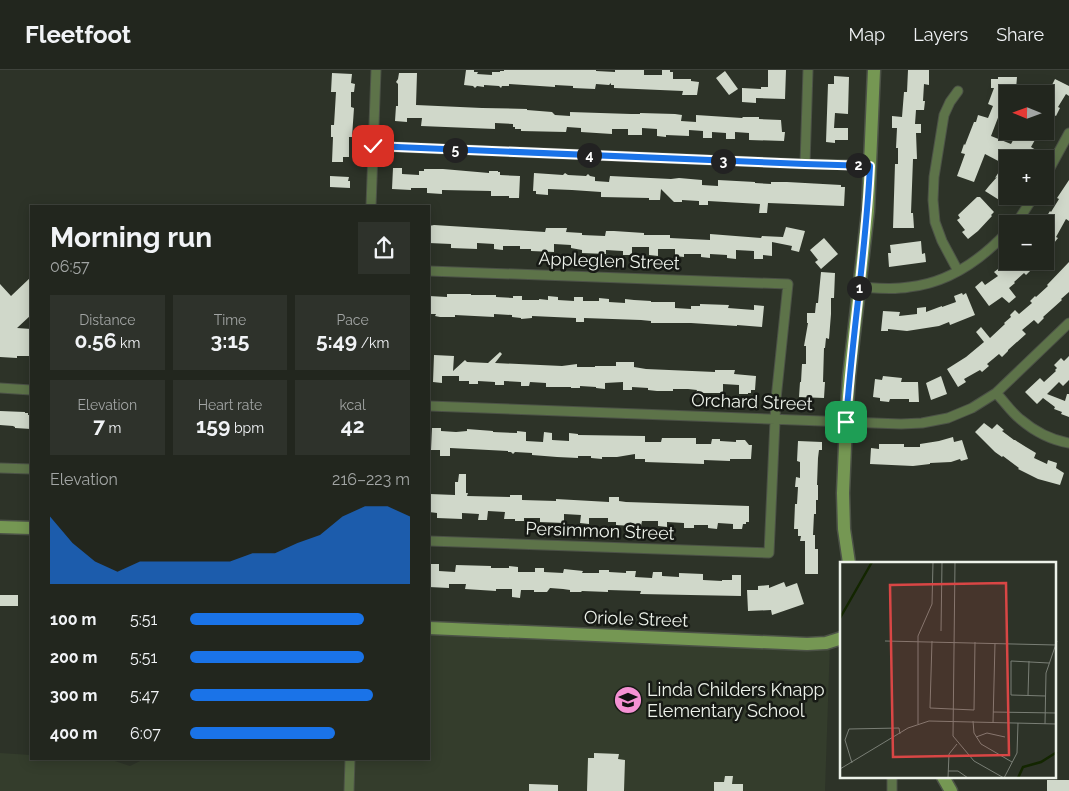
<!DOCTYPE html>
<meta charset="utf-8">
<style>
:root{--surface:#22261e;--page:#2e322b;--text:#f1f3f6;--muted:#a2a5a4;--line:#3f433c;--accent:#1a73e8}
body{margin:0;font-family:Raleway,sans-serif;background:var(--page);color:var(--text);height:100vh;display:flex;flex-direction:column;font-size:19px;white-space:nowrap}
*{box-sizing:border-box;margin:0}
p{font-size:16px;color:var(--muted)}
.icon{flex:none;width:28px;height:28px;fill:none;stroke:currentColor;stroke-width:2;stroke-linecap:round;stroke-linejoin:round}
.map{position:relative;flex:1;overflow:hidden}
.side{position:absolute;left:30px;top:135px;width:400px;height:555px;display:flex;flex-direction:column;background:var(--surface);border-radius:0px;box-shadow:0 2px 12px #0003,0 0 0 1px var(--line)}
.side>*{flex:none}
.needle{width:32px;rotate:271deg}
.controls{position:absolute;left:999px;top:15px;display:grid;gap:10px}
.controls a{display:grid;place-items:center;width:55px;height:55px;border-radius:0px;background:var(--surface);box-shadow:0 2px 12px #0003,0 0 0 1px var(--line);font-size:25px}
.pin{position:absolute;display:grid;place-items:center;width:42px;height:42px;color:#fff;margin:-21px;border-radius:10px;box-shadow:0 2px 8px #0006}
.km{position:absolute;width:25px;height:25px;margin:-12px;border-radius:50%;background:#222;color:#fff;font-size:14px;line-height:25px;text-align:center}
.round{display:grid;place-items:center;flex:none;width:52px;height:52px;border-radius:0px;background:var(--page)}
.overview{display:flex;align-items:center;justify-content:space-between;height:85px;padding:0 20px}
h1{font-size:28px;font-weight:700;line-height:38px}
.metrics{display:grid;grid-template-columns:repeat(3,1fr);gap:8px;height:85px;padding:5px 20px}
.metrics div{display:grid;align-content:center;border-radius:0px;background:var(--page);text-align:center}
.metrics b{font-size:21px;font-weight:700}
.metrics small{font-size:14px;font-weight:400}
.metrics p{font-size:14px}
.chart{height:140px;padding:10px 20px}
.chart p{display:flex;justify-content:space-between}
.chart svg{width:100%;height:90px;margin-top:5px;fill:var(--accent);opacity:.7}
ul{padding:0 20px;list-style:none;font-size:16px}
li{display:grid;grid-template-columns:80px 60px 1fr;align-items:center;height:38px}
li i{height:12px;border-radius:6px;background:var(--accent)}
header{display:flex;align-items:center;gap:30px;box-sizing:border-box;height:70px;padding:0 25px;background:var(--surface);border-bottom:1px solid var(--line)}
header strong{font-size:24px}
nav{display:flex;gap:28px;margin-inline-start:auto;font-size:18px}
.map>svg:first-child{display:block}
.built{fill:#343d2c}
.building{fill:#d0d8ca}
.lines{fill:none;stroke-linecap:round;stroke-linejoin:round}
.street-casing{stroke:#4c5247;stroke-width:11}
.secondary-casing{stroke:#4c5247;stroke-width:15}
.street{stroke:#5d7349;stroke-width:9}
.secondary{stroke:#759753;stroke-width:12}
.route-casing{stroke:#fff;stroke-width:10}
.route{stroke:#1a73e8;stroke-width:6}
.labels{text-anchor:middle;stroke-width:5;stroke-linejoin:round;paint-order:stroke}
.street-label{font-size:18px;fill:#edf2ea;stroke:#171a15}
.poi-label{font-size:18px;fill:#edf2ea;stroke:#171a15;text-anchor:start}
.inset-river{fill:none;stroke:#132600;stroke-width:2.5}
.inset-road{fill:none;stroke:#7a7f76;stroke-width:1}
.view{fill:#d94645;fill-opacity:0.15;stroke:#d94645;stroke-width:2.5}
.inset-edge{fill:none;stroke:#edf2ea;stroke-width:2.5}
</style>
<header>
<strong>Fleetfoot</strong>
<nav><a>Map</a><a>Layers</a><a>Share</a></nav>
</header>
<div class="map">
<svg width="1069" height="721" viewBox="0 0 1069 721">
<rect width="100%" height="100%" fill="#2d3328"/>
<path class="built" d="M429,558l401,14 -5,149h-825v-38l31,2v4h70l14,2 15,5 14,-7h285z"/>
<path class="building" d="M466,0h8v2h4l-1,2 15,1v-3h8v-1h4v-1h92v1l19,1v-2h29v5h18v-5h8v2h3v7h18v2l8,1 -2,13h-15l1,-4 -69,-3v-3h-3v-2l-2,2 -13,-1 -1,5 -22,-1v-2l-18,-1v2l-46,-3v2h-7l-1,2 -2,-2 -15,-1v2l-7,-1 -2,2 -2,-2 -9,-1z
M768,0h18l-1,29 -29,-1v5l-14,-1v-14l19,1v-2h7z
M908,0h21v15l-5,-1 -1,17h2l-1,9h-8l-1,14h6v9h-5l1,26h-4l-2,54h2l1,15h-21l2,-64h3v-16h-2l1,-20h-5v-12l10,1 2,-25h3z
M725,1l13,18 -9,6 -13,-17z
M332,3l20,1 -1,9 4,1 -1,8h-3v15l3,1 -2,29h-3v20h-6v5h-11l1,-25h-2v-12h3l2,-33h-5z
M399,3h18l-1,32 66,3 45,1v1l25,2 3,3 15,1v-4l61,2h9v-1l35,1 7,1 -1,6 15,1v-7l46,3 1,-1h16v2l22,1 1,12h3l-1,9 -35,-1v-7l-14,-1v7h-9v-6l-14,-1v6h-9v-7l-14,-1v6l-23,-1v2l-9,-1v-7l-15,-1v7h-14v-6h-16v5l-31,-2v-4l-14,-1 -1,5 -45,-1v-2h-6v-2h-2v-3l-18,-1v6l-74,-3 1,-8h-15v4l-12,-1 1,-15h2v-22l-2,-2 2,-3z
M834,6l15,1 -1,37 -13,-1 -1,15h14v12h-13v3l-9,-1 2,-58h6z
M998,7h19l-1,12h-8v25l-2,4 -7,-3 -8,21 20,8 7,-13h22l-9,16 5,3 -5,9h-15l-8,-5v44l-4,5 -19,-12 4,-5 8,-9 -2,1 9,-14 -19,-10 -11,28 -17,-6 8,-22 -4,-1 3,-9 1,1 9,-23h2l2,-7 10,3 5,-12 -5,-2 6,-16h-3v-9h7z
M1055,9l14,7v10l-3,-2 -8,13 2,1 -4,8 -2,-1 -9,16v-40l3,-6 3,2z
M393,98h9v6l17,1v-4h5v-2h19l46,4v-2h9v1h2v3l20,1 -1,22h-10v-2h-18v-5l-49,-1v4l-15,-1v-5h-16v2l-19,-1z
M534,103l29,2 2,-2 3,2 18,1 2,-2 2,2 5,1v4l14,1 1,-6 61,3 8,-1 23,2v5l16,1v-6l37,2v1l16,1v-2h16l54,3v2h4l-1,19 -76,-3 -1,10h-8l1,-9 -52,-3v4h-9v-4l-17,-1v2h-8l-13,-13 -1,11h-11v-2l-48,-1v-5l-29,-2 -24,-1v6l-12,-1v-3h-3z
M330,106l19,1 -1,4h2v7l-20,-1z
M1069,110v41l-3,-2 -10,18 2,1 -4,5h1l-10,10v-34l5,-8 1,1 8,-13 -2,-1z
M977,127h3l14,15 -3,3 1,1 -14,15 -10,8 -6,-7 3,-2 -8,-10 3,-2 -2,-3z
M434,155l111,7 1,-4h21l-1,4 16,1v2l23,1 1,-5h8l30,2v2h26v3l40,2v-6l51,4 1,-2 21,1 3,-10 19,4 -6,21 -8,-2 1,-4 -20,-4v14l-9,-1v4h-9v-8l-18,-1v9l-9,-1v-3l-17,-1v4l-9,-1v-3h-17v3l-9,-1v-7h-17v7l-9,-1v-8h-17v8h-9v-4l-17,-1v4l-24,-1v-3l-11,-2v-3l-17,-1v8l-23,-1v-2h-11v-3h-17v4l-9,-1v-5l-17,-1v6l-26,-1v-4l-22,-1v-17z
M824,168l14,16 -17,15 -6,-7 3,-2 -8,-10z
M921,171l1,13 3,-1 1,9 -37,5 -1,-14h3l-1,-8z
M1009,191h23l4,4 -10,10 -2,-2 -10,9 1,1 -6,5 7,9 -7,6 -7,-6 -13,9 -14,-19 7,-6 3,4 13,-9 -4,-4z
M1069,192v30l-8,7 1,1 -19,17 1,1 -6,6 -4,-4 -12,10 4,4 -18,16v1l-6,6 -3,-3 -12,10 2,2 -7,6 -2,-2 -16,9 2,3 -8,5 -11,-18 19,-12 18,-15 -8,-10 5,-5 9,11 15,-14 -1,-1 7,-6 -1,-2 5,-5 4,4 13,-11 -2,-2 5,-5 1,1 12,-11 -1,-1z
M821,202l14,1 -1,25h-3v16l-2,25 -3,-1 -1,10h-1l-1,34h2l-1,16 -25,-1 1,-15h1l1,-18h4v-18h-2l4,-23h-1v-10h8l1,-10h2z
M31,207v38l-14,13 14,1v27h-14v2l-17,-1v-73l11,12z
M962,223l1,2 3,-2 9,22 -25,10 -1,-3 -10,4 -32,5 -19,-2v2h-7l2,-20 17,1 -1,4 18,-2v-6l9,-1v5l16,-6v1l14,-5 -2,-6z
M447,224h24v1h25v2l17,1v-2h9v4h17v-1l9,1v-4l10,1v3l16,1v-4h9v4h16v-3l10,1v3l16,1v-4l9,1 17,1v1h24v6l16,1v-3h9v-2l29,1 -1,3 26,2v-5l10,1 -2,21 -25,-2v1l-46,-3h-40v-2l-10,-1 -57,-2v4h-8v-4l-44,-2v2l-11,1v-1l-9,-1v-2l-18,-1v3l-39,-2v2h-15l-5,-1 1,-2h-7v-18l18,1z
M500,282l2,2 -7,9 67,3 15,-2v3h18v-1h21v-4h18v5l12,2 69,3v-2h20l-1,4 22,2 -1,14h-4v3h-3v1h-9v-9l-16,-1v9h-27l1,-3 -9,-1h-15v2h-16l-9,-1v-2l-16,-1v3h-9v-8l-18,1v6l-9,-1v-1l-16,-1v2h-9v-1h-25v-4l-16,-1 -1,4h-8v-4l-17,-1v4h-9v-3l-17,-1v3h-9v-3h-10v-5h-17v7l-9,-1 1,-27 20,1 -1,15 12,-11 2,2 21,1z
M1069,286v24l-6,6 -4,-4 -12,12 18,7 2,-7h2v23l-8,-3 1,-2 -8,-3 1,-2 -12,-9 -6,6 -12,-12 15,-14 4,4 12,-11 -1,-1 2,-2 -3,-3 7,-7 3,3z
M883,306l19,2 -1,4h17l1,20h-10v-3h-19l-1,3 -9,-1v-3l-7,-1 2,-18 7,1z
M941,306l6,18 -16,6 -5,-17z
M0,341l25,1v1h3v2h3v14l-16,-1v-1l-2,-1 -13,-1z
M984,353l8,6 5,-5 7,6 -2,1 12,9h1l11,7 10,6 -2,5 13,6 1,-4 9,3 -1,5 8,5 -4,12 -22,-6 -20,-10 1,-1 -16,-12 -1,1 -7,-5 -20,-20z
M432,358h9v3l15,1 11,-1v-2l26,2v1l24,1v-2l9,1v9l17,1 1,-10 8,1v7l17,1v-8l9,1v1l67,1v6h16l1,-4h34v6h15l1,-5h8v2l16,1v-2h9l4,5h3l-1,14h-21v2l-26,-1v4l-59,-2v-3h-10v-5l-18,3h-15v2l-11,-1v-2h-13v2l-21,-1 -25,-2v-2l-17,-1 -2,2 -2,-2h-3v-1l-58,-3v8h-10v-6h-9z
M953,367l1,5 8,-2 6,19 -7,2 -1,-2 -9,3 -21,1v1l-17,2 -43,-2 1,-16 8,1v-5h25v3h16v-3l19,-3z
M798,371l24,1v8h-3l-1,8 -1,27h1v15h-2v14h-2l-1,21h2v14h3v25h-13v-33h-5l1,-5h-3v-7h-4l1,-25h2l1,-17h-3l1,-10 4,1v-16l-3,-1z
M459,404h7v19h2l-1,3 43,1v-2h12v5l34,1v-2l53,3v-5h10v4l7,1 123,4v16h-3v2h-3l-1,5h-9v-5l-15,-1 -1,6 -9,-1v-3h-14v3h-10v-5l-17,-1v5l-9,-1v-5h-16l-1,5h-9l-16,-1v-3h-8v-4h-19v6l-9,-1 1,-8 -17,-1v9l-24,-1v-4h-16v3h-9v-2h-11l1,-7 -17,-1 -1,9h-9l1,-6 -17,-1v6l-25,-1v-5l-8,-1 1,-18 25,1v-13h3z
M429,494h10v7l16,1 1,-7 35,1v2h18v-2l9,1v5h17v-4h9v4l19,1 1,-4 19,2 -1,2h17v-3h10v2l17,1v-2h10l-1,6 17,1 1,-6h9v4l17,1v-4l24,1v6l19,1v-1h10v-5h9v21l-101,-2 1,-3 -33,-1v2l-26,-1 -1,1h-11v-2l-7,-1 -13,-1 -3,4h-13v-2h-13l-1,8 -8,-1v-8h-16v2l-31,-2 1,-5h-17v4l-20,-1z
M784,512l2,5 11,-4 7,21 -32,11 -1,-5 -23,1 -1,-21h11v-4l11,-1v3z
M0,525h18v11h-18z
M594,683l25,1 -1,5 7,1 -1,31h-37l1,-33h6z
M725,706h8l-1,8h11v7h-29v-9h10z
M1047,710h22v11h-22z
M529,714l29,1v6h-29z"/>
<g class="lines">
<defs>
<path id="street" d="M373,76l432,18 64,1
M805,94l3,-94
M1045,107l24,-44
M371,136l5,-136
M1014,154l7,-8 13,-20
M429,201l359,13 -12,115 -7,154 -340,-12
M958,201l-16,-30 -7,-19 -2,-22 1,-23 10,-62 6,-13 8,-11
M859,217c17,1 34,3 50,0 39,-4 73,-28 99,-56
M0,318l31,2
M996,323c8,8 15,19 24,26 14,12 31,21 49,24
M429,336l472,18 21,-1 26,-5 24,-10 24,-15 73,-70
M0,398l31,1
M349,721l1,-32
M892,721v-14"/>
<path id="secondary" d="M0,457l31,1
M849,493l-5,-34 -1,-36 3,-71 3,-45 19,-166 6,-141
M429,558l378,16 19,-1 16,-5
M943,707l8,14"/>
</defs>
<use href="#street" class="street-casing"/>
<use href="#secondary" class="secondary-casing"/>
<use href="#street" class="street"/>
<use href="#secondary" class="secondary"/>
</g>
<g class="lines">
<defs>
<path id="route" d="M373,76l432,18 65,2c-4,85 -18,170 -24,256"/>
</defs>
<use href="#route" class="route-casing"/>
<use href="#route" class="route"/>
</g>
<defs>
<symbol id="school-disc" viewBox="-11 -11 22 22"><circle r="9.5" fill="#f491d3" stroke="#171a15"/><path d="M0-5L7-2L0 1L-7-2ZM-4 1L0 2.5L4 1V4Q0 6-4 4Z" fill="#111"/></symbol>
</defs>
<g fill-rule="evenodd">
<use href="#school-disc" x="612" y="614" width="32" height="32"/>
</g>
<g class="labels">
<g class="street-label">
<text transform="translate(609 191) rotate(2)" y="6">Appleglen Street</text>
<text transform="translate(752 332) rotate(2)" y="6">Orchard Street</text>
<text transform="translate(600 461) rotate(2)" y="6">Persimmon Street</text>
<text transform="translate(636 549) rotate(2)" y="6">Oriole Street</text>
</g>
<g class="poi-label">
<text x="647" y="626">Linda Childers Knapp<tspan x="647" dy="21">Elementary School</tspan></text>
</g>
</g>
<g transform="translate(840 492)">
<rect width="216" height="216" fill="#2d3328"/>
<path class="inset-river" d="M0,56l32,-56M178,216l5,-11 18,-5 16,-10"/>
<path class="inset-road" d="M115,0l-2,174 21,25 30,17M101,69l1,-69M45,79l171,4M92,79l-2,67 44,2 1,-68M188,133l1,-34M206,134l-35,-1v-34l38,2M153,150l64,1M133,159l1,12 7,11 31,18M153,161l2,-80M78,162v-88l14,-32 1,-42M205,162l1,-51 11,-32M136,175l11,-4 18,4M12,201l-7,-23 4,-11 50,-1 1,6M0,207l68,-41 21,-7 128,3M108,209h10l10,7M108,216l1,-24 8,-10M164,216l13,-25 1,-30"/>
<path class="view" d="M166,21l3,172 -116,2 -3,-172z"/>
<rect width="216" height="216" class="inset-edge"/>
</g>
</svg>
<div class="controls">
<a><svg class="needle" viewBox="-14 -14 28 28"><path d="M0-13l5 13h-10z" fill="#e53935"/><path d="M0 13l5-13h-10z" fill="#a2a5a4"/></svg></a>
<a>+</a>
<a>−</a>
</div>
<div class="pin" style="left:846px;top:352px;background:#1e9e55"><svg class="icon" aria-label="arrive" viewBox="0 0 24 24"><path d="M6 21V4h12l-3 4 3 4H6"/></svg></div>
<div class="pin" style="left:373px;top:76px;background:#d93025"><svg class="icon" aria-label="check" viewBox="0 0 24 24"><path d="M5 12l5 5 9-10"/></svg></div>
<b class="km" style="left:859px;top:218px">1</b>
<b class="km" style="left:858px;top:95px">2</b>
<b class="km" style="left:723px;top:91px">3</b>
<b class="km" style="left:589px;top:85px">4</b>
<b class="km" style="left:455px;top:80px">5</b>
<section class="side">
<div class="overview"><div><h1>Morning run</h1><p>06:57</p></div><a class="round"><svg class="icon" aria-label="share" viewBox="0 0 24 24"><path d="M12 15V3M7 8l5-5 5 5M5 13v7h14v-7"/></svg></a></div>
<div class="metrics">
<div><p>Distance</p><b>0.56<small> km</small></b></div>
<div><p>Time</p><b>3:15</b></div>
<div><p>Pace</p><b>5:49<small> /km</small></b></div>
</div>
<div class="metrics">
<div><p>Elevation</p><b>7<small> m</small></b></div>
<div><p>Heart rate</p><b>159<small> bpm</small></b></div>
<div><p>kcal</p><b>42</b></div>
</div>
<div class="chart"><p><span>Elevation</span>216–223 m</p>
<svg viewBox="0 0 160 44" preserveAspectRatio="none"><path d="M0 44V11L10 24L20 33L30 38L40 33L50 33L60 33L70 33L80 33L90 29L100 29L110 24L120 20L130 11L140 6L150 6L160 11V44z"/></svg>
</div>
<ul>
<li><b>100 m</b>5:51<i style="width:79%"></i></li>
<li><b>200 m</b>5:51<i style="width:79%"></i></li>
<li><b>300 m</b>5:47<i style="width:83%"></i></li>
<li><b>400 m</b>6:07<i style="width:66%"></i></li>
</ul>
</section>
</div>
